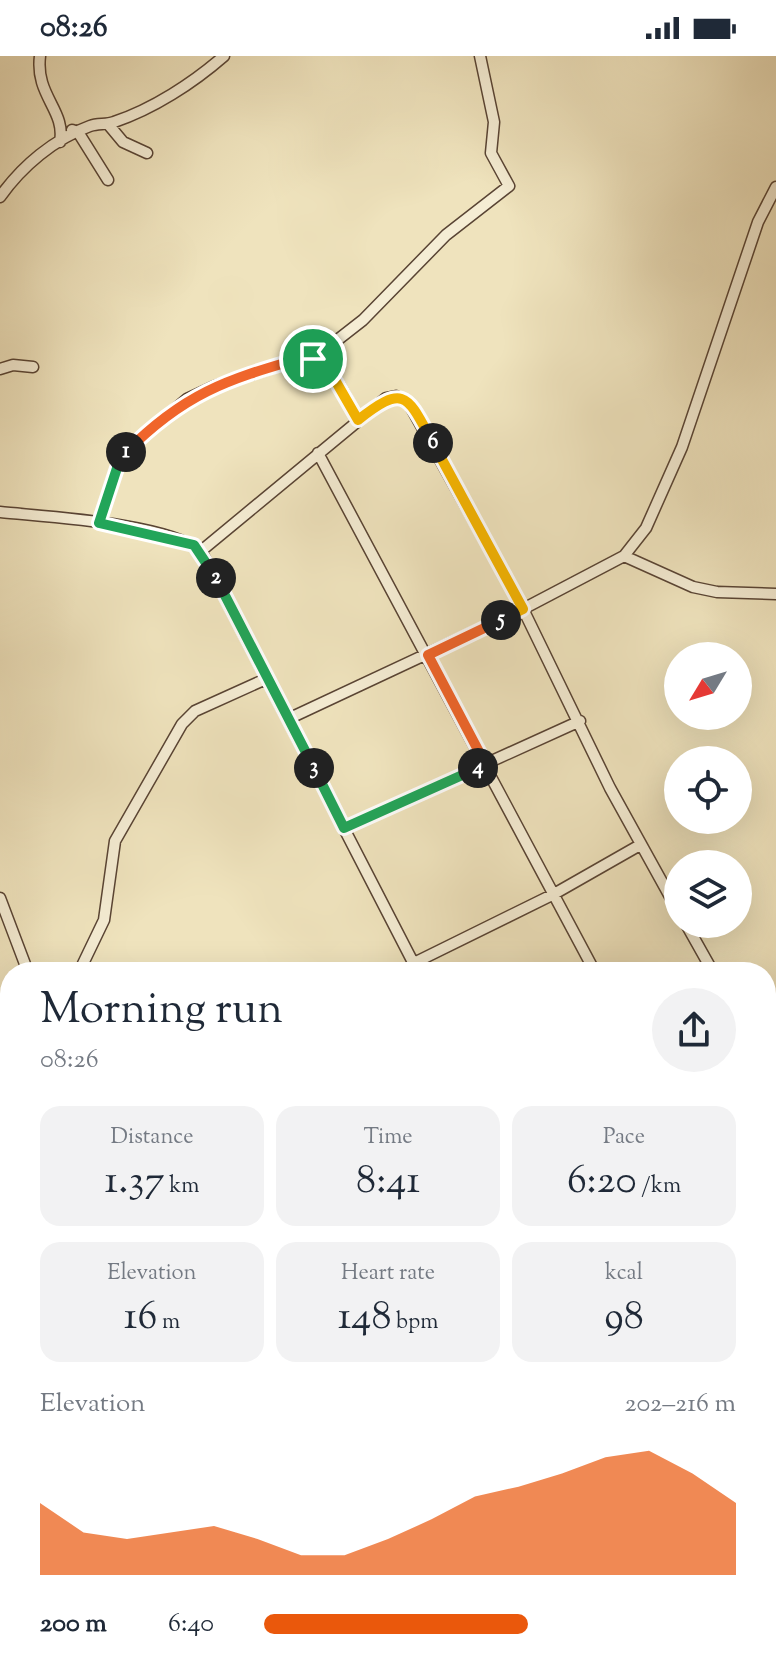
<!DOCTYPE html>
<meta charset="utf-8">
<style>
:root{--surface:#fff;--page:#f2f2f3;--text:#1f2937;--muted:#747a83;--accent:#ea580c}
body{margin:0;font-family:"Sorts Mill Goudy",serif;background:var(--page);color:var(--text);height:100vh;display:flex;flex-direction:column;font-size:30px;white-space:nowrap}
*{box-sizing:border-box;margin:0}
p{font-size:26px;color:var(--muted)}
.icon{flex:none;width:44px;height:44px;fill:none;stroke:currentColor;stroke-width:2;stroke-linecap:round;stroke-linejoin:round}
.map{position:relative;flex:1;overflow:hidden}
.drawer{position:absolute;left:0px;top:906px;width:776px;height:708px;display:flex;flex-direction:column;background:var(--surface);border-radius:32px 32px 0 0;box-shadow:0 8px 32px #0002}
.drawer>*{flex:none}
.needle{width:52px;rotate:232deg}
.fabs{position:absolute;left:664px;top:586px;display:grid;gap:16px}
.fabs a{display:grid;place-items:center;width:88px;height:88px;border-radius:50%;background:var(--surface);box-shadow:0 8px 32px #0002;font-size:40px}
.pin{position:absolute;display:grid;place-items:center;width:68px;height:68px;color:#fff;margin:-34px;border:4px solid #fff;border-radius:50%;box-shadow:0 2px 8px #0007}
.km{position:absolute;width:40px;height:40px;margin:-20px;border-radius:50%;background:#222;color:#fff;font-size:22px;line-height:40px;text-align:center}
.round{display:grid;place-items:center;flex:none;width:84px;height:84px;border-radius:42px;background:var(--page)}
.headline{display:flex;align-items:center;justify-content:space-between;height:136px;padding:0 40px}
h1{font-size:44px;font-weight:600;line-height:60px}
.metrics{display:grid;grid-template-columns:repeat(3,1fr);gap:12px;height:136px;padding:8px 40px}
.metrics div{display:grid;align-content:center;border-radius:20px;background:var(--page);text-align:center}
.metrics b{font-size:40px;font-weight:600}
.metrics small{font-size:22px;font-weight:400}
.metrics p{font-size:22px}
.chart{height:224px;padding:16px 40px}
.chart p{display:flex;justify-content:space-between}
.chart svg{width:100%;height:144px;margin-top:8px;fill:var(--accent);opacity:.7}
ul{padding:0 40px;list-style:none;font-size:26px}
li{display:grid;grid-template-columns:128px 96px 1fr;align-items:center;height:60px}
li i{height:20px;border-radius:10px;background:var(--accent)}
.status{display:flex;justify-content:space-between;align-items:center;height:56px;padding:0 40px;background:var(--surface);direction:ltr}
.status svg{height:22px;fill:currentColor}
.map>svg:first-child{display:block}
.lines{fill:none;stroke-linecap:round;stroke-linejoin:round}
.minor-casing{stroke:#594434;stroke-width:13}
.minor{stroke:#f5edd4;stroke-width:10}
.split-1-casing{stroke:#fff;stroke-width:16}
.split-2-casing{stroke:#fff;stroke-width:16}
.split-3-casing{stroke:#fff;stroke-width:16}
.split-4-casing{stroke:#fff;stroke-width:16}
.split-5-casing{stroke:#fff;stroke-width:16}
.split-6-casing{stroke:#fff;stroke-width:16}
.split-7-casing{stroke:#fff;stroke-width:16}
.split-1{stroke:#f0652b;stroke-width:10}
.split-2{stroke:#22a559;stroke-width:10}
.split-3{stroke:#22a559;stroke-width:10}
.split-4{stroke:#22a559;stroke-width:10}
.split-5{stroke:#f0652b;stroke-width:10}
.split-6{stroke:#f5b400;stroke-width:10}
.split-7{stroke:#f5b400;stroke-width:10}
</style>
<div class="status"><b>08:26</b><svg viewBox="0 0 49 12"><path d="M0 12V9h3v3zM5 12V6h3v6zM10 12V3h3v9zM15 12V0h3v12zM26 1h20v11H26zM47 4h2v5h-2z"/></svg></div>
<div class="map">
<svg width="776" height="1614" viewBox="0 0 776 1614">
<rect width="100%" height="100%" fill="#efe3bd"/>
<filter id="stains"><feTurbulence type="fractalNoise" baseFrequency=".0025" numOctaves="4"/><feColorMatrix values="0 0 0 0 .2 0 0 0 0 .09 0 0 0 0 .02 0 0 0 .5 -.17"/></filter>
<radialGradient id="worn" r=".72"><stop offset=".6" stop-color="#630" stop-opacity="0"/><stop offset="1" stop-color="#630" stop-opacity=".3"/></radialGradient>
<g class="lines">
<defs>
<path id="minor" d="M40,0c-5,40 26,54 20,86
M108,68l15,18 24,11
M72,74l6,2 30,48
M0,141c22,-31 54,-58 90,-71 8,-3 16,-1 24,-4 39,-13 79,-39 110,-66
M313,303l50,-39 83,-85 63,-49 -18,-33 3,-31 -14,-66
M0,313l13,-4 20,2
M318,397l277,519
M0,456c48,5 165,11 201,39l217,421
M99,467l20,-61 8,-12 60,-51 28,-13 87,-28c31,1 43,39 56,62
M201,495l185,-153 10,-2 12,6 115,207 87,179 68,123
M624,500l22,-28 36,-81 76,-225 18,-35
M288,663l235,-110 101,-53 69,31 24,5 59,2
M344,772l236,-107
M0,842l28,74
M686,868l27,48
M414,907l140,-69 86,-49
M79,916l25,-52 11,-79 67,-117 13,-13 73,-33
M766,1018l10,19
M766,1091l10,-5
M0,1161l10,-39
M766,1252l10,3
M766,1317l10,-15
M766,1399h10
M766,1491l10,3
M310,1604l1,10
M426,1604l1,10
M763,1611l8,3
M249,1614l35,-10"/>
</defs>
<use href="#minor" class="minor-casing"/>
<use href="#minor" class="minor"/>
</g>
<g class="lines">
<defs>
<path id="split-1" d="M126,396c58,-58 99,-72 176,-94l11,1"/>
<path id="split-2" d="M126,396l-7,10 -20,61 95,22 22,33"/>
<path id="split-3" d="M216,522l98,190"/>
<path id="split-4" d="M314,712l30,60 134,-60"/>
<path id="split-5" d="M478,712l8,-3 -58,-110 73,-35"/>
<path id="split-6" d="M433,387l90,166 -22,11"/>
<path id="split-7" d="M313,303l18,14 27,47c47,-37 49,-25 75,23"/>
</defs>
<use href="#split-1" class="split-1-casing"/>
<use href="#split-2" class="split-2-casing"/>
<use href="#split-3" class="split-3-casing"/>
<use href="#split-4" class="split-4-casing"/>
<use href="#split-5" class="split-5-casing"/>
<use href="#split-6" class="split-6-casing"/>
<use href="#split-7" class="split-7-casing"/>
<use href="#split-1" class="split-1"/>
<use href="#split-2" class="split-2"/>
<use href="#split-3" class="split-3"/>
<use href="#split-4" class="split-4"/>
<use href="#split-5" class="split-5"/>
<use href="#split-6" class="split-6"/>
<use href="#split-7" class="split-7"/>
</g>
<rect width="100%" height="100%" filter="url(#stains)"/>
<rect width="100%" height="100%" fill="url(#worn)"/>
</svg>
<div class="fabs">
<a><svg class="needle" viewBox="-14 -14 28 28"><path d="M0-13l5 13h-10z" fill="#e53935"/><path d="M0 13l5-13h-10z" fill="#747a83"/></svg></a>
<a><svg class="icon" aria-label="locate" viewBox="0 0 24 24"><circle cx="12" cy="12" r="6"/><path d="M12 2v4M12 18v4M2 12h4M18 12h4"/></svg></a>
<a><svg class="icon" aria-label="layers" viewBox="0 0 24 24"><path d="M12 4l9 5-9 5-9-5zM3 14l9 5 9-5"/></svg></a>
</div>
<div class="pin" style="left:313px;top:303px;background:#1e9e55"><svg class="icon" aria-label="arrive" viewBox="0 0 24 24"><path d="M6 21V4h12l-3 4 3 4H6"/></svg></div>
<b class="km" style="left:126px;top:396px">1</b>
<b class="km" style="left:216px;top:522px">2</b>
<b class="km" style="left:314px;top:712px">3</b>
<b class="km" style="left:478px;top:712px">4</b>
<b class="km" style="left:501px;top:564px">5</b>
<b class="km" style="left:433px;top:387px">6</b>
<section class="drawer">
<div class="headline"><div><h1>Morning run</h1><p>08:26</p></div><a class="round"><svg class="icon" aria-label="share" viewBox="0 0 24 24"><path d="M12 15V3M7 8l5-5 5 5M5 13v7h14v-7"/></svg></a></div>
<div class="metrics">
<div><p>Distance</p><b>1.37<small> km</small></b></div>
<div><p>Time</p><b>8:41</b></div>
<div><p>Pace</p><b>6:20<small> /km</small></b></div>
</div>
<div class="metrics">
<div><p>Elevation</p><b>16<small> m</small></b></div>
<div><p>Heart rate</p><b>148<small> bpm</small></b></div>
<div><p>kcal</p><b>98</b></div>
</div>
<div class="chart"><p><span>Elevation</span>202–216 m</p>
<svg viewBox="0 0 160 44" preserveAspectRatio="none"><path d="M0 44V22L10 31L20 33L30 31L40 29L50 33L60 38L70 38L80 33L90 27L100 20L110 17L120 13L130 8L140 6L150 13L160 22V44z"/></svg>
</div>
<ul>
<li><b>200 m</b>6:40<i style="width:56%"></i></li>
</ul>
</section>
</div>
